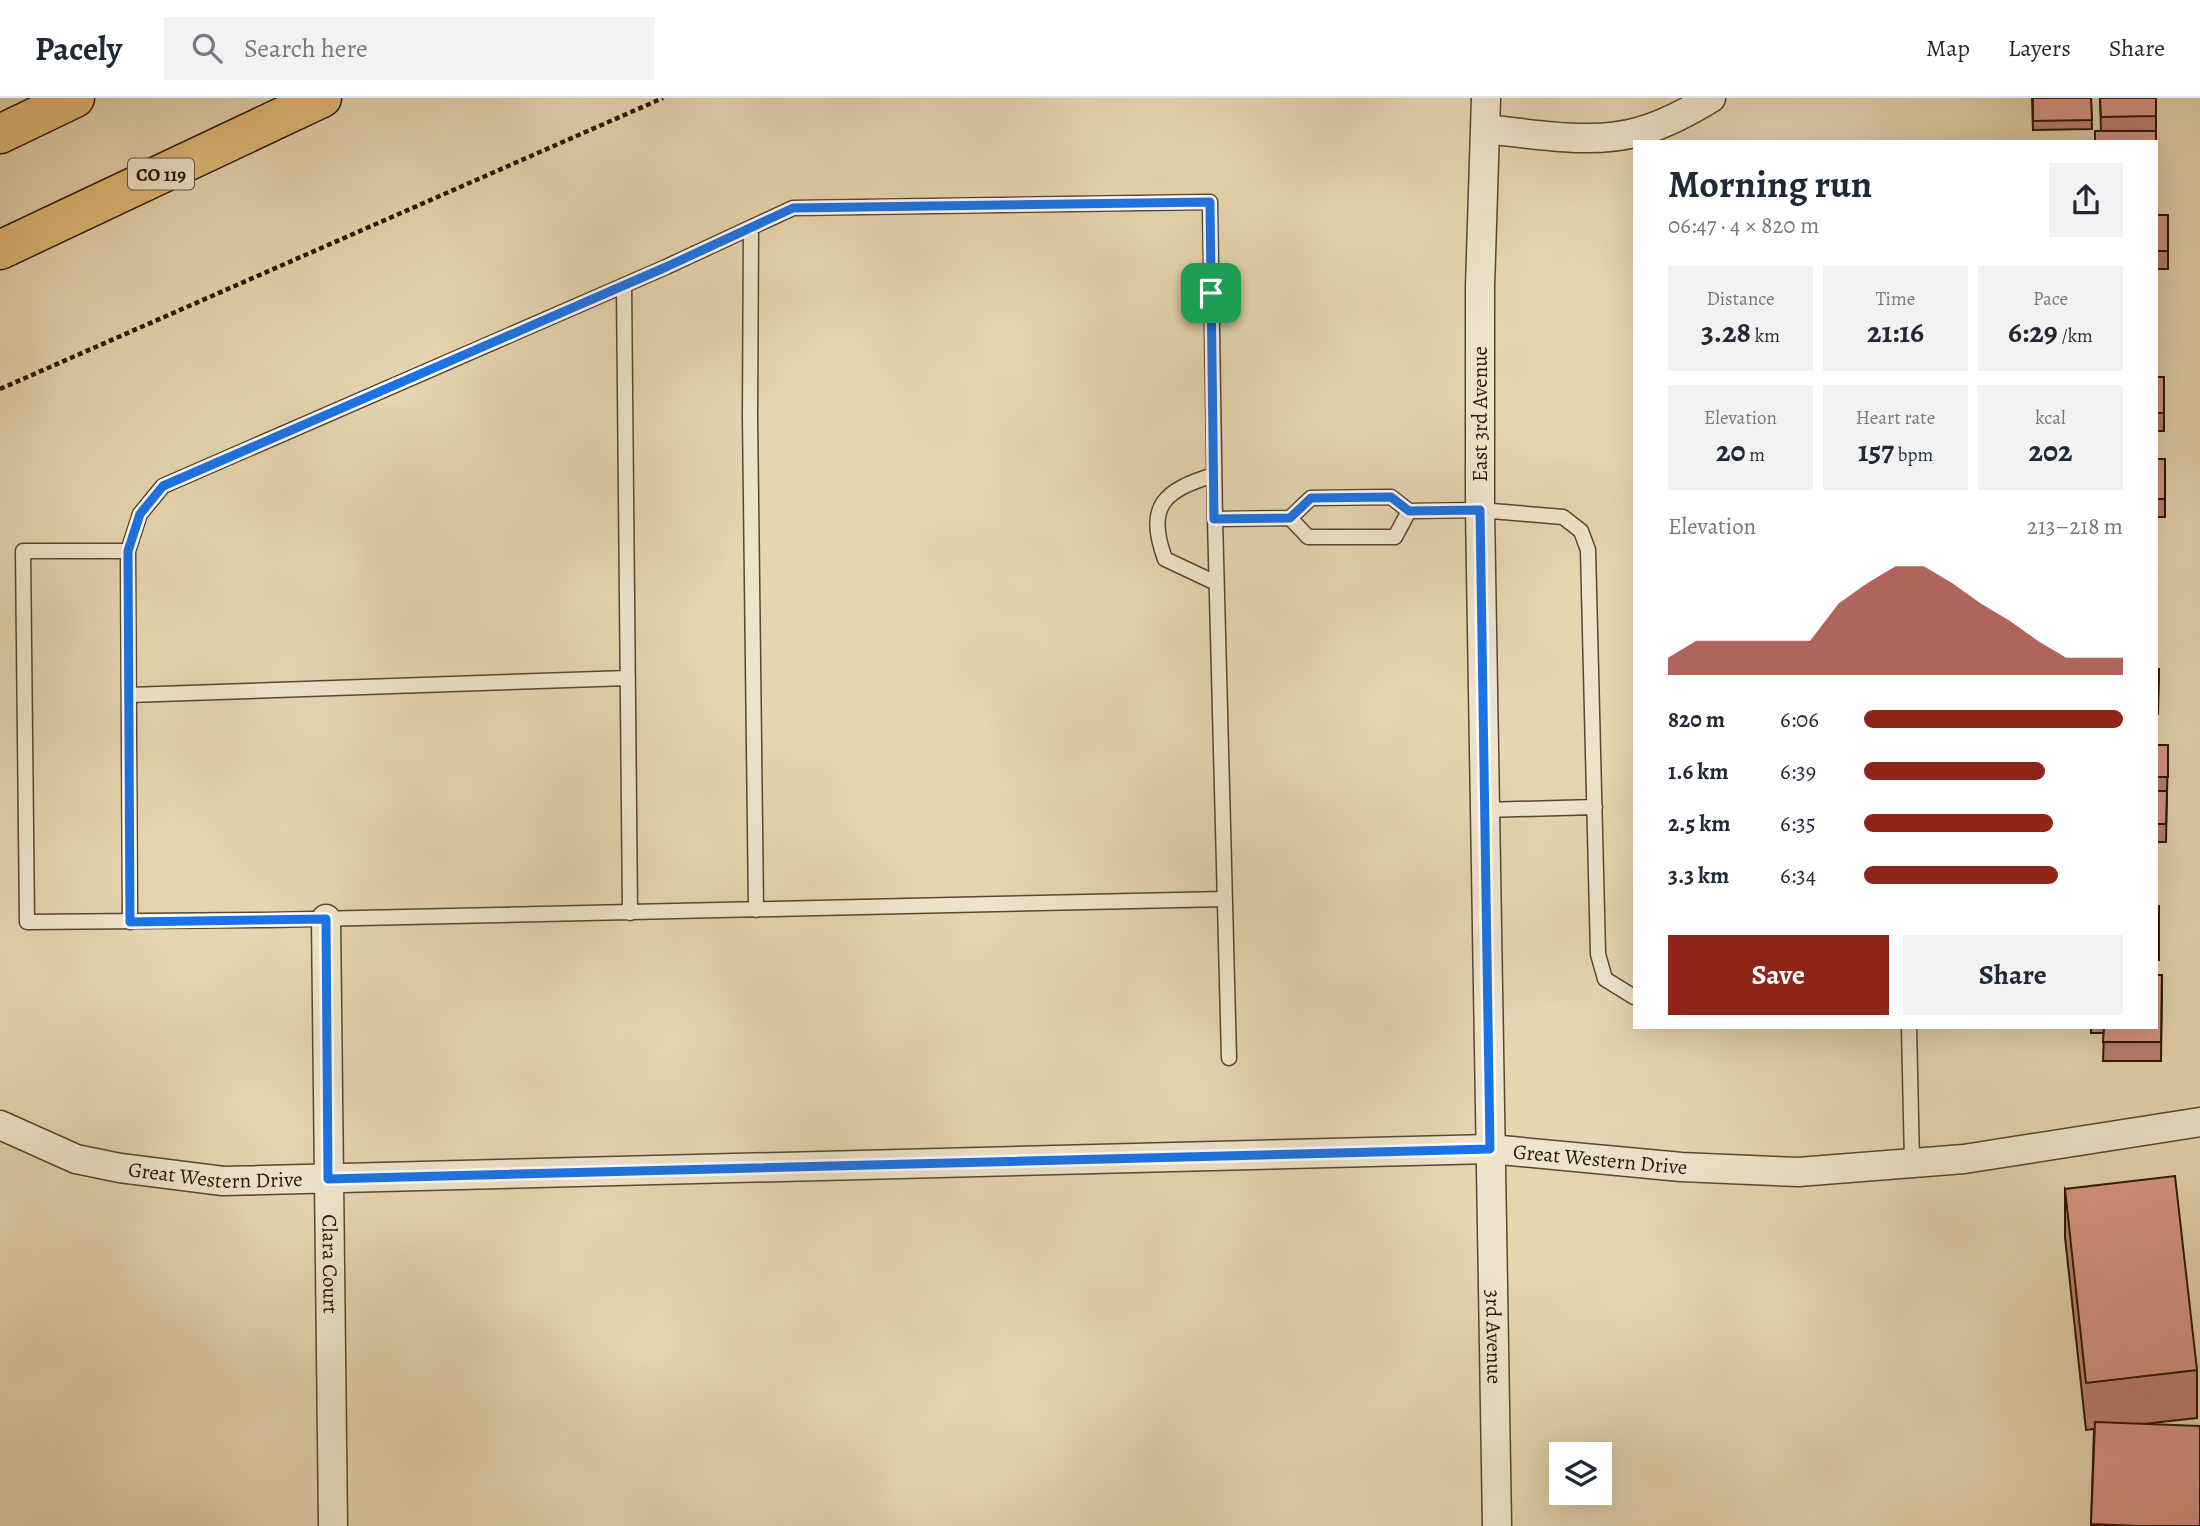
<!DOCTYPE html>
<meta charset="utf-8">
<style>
:root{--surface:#fff;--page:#f2f2f3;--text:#1f2937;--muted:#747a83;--line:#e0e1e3;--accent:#8f2418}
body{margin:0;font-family:Alegreya,serif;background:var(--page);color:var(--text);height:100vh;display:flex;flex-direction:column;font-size:26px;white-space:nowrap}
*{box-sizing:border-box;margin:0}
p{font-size:23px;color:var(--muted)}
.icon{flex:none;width:38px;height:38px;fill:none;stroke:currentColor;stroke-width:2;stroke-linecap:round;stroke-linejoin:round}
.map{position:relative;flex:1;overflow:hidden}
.sheet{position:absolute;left:1633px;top:42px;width:525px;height:889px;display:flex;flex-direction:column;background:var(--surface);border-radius:0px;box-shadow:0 7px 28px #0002}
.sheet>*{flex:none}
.fabs{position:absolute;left:1549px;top:1344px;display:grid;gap:14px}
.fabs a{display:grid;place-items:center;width:63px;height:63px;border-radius:0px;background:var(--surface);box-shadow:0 7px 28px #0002;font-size:35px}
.pin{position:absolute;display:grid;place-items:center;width:60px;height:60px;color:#fff;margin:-30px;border-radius:14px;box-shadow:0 4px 10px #0006}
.round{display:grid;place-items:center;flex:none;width:74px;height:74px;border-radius:0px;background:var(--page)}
.summary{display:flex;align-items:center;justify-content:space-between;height:119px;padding:0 35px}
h1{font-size:38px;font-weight:700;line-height:52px}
.stats{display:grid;grid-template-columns:repeat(3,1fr);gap:10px;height:119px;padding:7px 35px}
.stats div{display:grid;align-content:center;border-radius:0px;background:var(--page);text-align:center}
.stats b{font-size:30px;font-weight:700}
.stats small{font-size:19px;font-weight:400}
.stats p{font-size:19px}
.chart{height:196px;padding:14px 35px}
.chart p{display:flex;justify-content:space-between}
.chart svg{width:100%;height:126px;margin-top:7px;fill:var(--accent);opacity:.7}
.cta{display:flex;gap:14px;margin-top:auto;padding:14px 35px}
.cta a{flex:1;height:80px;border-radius:0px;background:var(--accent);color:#fff;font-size:28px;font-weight:700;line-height:80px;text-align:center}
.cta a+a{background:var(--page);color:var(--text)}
ul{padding:0 35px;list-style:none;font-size:23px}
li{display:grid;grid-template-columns:112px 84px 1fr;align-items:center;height:52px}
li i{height:18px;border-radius:9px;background:var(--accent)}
header{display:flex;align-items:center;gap:42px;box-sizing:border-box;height:98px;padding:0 35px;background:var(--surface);border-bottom:2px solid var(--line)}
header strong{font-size:33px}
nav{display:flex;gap:38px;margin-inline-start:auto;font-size:24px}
.search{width:490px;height:63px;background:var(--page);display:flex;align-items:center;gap:18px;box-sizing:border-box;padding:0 24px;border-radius:0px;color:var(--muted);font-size:26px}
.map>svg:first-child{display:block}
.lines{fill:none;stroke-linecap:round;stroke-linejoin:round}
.service-casing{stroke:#5a4631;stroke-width:17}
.minor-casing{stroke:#5a4631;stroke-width:31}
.trunk-casing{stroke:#2b1607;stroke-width:41}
.path{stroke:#2b1607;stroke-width:4.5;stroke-dasharray:5 3.5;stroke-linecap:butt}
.service{stroke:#eee4cc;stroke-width:14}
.minor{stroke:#eee4cc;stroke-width:28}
.trunk{stroke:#e2ba78;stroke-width:38}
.wall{fill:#bb8274;stroke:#2b1607;stroke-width:2}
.building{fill:#d99787;stroke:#2b1607;stroke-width:2}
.route-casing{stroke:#fff;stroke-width:14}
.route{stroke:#1a73e8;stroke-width:9}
.labels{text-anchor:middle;stroke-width:7;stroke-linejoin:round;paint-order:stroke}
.shield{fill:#eee4cc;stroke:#665442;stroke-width:2}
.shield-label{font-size:19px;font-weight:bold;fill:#2b1607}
.street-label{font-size:21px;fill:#2b1607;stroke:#eee4cc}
</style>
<header>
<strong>Pacely</strong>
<div class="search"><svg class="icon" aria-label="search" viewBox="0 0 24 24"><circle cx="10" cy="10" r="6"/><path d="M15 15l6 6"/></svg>Search here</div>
<nav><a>Map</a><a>Layers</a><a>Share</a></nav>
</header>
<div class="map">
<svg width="2200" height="1428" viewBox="0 0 2200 1428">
<rect width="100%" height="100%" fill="#e5d5b0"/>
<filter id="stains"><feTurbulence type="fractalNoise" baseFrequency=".00286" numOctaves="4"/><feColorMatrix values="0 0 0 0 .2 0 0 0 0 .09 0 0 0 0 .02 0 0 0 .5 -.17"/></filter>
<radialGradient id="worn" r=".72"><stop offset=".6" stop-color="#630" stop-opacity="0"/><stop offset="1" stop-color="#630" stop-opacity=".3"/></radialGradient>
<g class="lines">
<defs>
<path id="service" d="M751,130l-1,188 6,494
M624,187l6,628
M1214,377c-49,15 -69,30 -49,84l51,24
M1290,420l18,19h87l14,-26
M1215,421l-5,-317 -417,6 -127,59 -503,219 -23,28 -12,37h-105l4,371 240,-2 958,-21
M128,453l2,371
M129,597l499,-17
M1484,712l111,-3
M1909,929l3,135
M1229,960l-14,-539 75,-1 21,-20 80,-1 18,14 71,-1 83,7 18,14 7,19 10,404 7,25 29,18"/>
<g id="minor">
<path id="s1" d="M1486,0l-6,189v223l17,1016"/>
<path d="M1486,31c47,5 106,16 152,3 26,-7 50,-20 73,-34"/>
<path id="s2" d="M326,821l7,607"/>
<path id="s3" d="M0,1027l76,34 44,9 103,13 1267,-32 191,18 117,5 166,-13 236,-37"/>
</g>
<path id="trunk" d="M0,36l75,-36
M0,152l322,-152"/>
</defs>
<use href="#service" class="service-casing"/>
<use href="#minor" class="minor-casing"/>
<use href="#trunk" class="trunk-casing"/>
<path class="path" d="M0,291l663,-291"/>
<use href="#service" class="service"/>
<use href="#minor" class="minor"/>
<use href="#trunk" class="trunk"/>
</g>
<path class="wall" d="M2032,0h59l1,31 -59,1z
M2100,0h56v37l-55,-4z
M2156,117h12v54h-12z
M2156,279h8v54h-8z
M2156,361h9v58h-9z
M2156,571h3l-1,45h-2z
M2156,647h12l-2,97h-10z
M2156,808h3v54h-3z
M2162,877l-1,86h-58l1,-28h-13v-6h65z
M2065,1091l132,181v48l-55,6 58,102h-109l3,-97 -8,1 -21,-193z"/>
<path class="building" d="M2033,0h58l1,22 -59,1z
M2100,0h56v18l-55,1z
M2095,33h61v11h-61z
M2156,117h12v36h-12z
M2156,279h8v36h-8z
M2156,361h9v40h-9z
M2156,571h3l-1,27h-2z
M2156,647h12v32h-12z
M2156,693h11l-1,33h-10z
M2156,808h3v36h-3z
M2156,877h6l-1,67h-58l1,-15h52z
M2175,1078l22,194 -111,13 -21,-194z
M2095,1324l105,4v100h-62l-47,-2z"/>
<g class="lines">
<defs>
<path id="route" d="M1210,104l4,317 76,-1 21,-20 80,-1 18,14 71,-1 10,639 -1162,30 -2,-260 -196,3 -2,-371 12,-37 23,-28 503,-219 127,-59z"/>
</defs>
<use href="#route" class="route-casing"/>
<use href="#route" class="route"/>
</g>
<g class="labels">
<rect class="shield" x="128" y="60.5" width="66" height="31" rx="5"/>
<g class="shield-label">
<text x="161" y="83">CO 119</text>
</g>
<g class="street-label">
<text transform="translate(1480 316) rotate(-90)" y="7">East 3rd Avenue</text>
<text dy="7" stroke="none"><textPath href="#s3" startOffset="1610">Great Western Drive</textPath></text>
<text dy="7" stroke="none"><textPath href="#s3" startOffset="224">Great Western Drive</textPath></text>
<text dy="7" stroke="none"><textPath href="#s2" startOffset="345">Clara Court</textPath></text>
<text dy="7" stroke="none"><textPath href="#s1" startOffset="1239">3rd Avenue</textPath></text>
</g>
</g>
<rect width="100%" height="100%" filter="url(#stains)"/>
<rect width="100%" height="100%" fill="url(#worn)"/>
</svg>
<div class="fabs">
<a><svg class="icon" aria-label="layers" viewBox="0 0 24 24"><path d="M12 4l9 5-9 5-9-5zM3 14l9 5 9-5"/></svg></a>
</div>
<div class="pin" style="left:1211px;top:195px;background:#1e9e55"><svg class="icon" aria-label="arrive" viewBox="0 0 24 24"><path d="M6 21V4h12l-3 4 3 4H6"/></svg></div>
<section class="sheet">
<div class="summary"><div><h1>Morning run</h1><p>06:47 · 4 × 820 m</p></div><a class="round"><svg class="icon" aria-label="share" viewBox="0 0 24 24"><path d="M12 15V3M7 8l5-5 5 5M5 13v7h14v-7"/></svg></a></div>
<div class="stats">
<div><p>Distance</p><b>3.28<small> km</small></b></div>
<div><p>Time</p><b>21:16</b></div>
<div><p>Pace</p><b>6:29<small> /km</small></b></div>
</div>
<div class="stats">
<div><p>Elevation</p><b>20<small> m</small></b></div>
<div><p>Heart rate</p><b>157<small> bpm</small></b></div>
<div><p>kcal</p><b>202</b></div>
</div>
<div class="chart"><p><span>Elevation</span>213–218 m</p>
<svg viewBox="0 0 160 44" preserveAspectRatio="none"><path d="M0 44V38L10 32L20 32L30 32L40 32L50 32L60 19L70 12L80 6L90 6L100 12L110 19L120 25L130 32L140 38L150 38L160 38V44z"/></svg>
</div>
<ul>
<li><b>820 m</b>6:06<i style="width:100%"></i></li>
<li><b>1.6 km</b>6:39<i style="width:70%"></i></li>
<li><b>2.5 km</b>6:35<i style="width:73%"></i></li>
<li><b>3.3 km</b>6:34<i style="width:75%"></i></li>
</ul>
<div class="cta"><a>Save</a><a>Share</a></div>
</section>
</div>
